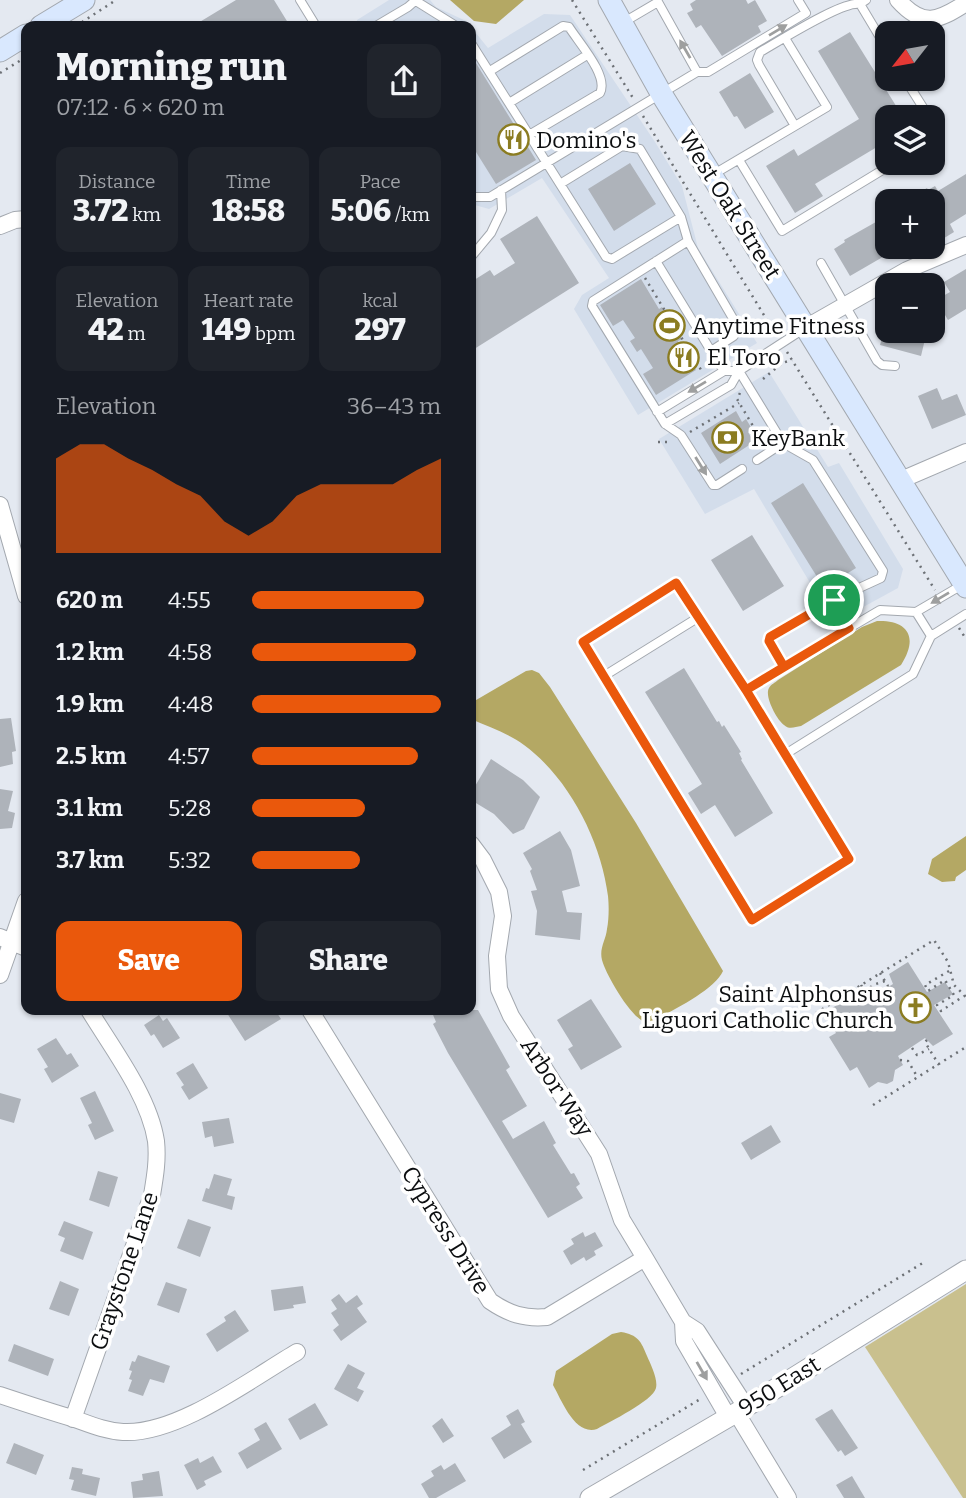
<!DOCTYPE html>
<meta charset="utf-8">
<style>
:root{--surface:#171b24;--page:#20242c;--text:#f1f3f6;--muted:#9ea1a6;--accent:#ea580c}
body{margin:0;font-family:Bitter,serif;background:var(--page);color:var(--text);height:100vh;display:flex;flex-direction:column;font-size:26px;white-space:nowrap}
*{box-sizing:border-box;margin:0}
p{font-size:23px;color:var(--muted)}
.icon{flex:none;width:38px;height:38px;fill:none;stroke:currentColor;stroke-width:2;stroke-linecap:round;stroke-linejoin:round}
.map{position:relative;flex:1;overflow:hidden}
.side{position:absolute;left:21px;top:21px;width:455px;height:994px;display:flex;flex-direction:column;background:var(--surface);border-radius:14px;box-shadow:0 2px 5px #0004}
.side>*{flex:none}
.needle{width:46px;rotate:239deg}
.fabs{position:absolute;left:875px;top:21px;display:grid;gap:14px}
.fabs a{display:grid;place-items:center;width:70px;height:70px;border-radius:14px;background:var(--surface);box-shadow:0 2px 5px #0004;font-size:35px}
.pin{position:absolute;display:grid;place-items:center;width:60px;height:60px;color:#fff;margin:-30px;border:4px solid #fff;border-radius:50%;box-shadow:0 2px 7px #0007}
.round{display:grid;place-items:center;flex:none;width:74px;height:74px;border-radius:14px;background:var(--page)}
.summary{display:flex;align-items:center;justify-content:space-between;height:119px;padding:0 35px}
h1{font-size:38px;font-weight:800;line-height:52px}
.stats{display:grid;grid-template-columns:repeat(3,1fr);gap:10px;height:119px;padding:7px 35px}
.stats div{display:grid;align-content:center;border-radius:14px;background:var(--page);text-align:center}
.stats b{font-size:30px;font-weight:800}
.stats small{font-size:19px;font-weight:400}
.stats p{font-size:19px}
.chart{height:196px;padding:14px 35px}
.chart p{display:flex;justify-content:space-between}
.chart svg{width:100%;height:126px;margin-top:7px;fill:var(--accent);opacity:.7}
.button{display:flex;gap:14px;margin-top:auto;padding:14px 35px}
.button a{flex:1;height:80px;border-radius:14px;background:var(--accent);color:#fff;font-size:28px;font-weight:800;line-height:80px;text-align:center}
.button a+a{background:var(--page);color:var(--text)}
ul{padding:0 35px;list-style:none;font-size:23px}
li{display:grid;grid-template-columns:112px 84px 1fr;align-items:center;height:52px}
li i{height:18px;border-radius:9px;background:var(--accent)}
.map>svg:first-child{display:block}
.built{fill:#d3ddeb}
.green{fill:#c9c08e}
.water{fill:#b4a864}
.building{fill:#aeb3ba}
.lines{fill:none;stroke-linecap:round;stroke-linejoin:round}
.service-casing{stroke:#a3a8af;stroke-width:10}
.minor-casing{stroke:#a3a8af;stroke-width:18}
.tertiary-casing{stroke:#a3a8af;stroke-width:21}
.secondary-casing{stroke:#a3a8af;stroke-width:23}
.path{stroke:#6d7176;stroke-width:2.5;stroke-dasharray:2 5;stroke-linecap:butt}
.service{stroke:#fff;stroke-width:8}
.minor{stroke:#fff;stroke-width:16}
.tertiary{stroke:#fff;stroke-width:19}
.secondary{stroke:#d9e8fe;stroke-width:21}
.oneway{fill:#9e9f9f}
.route-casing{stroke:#fff;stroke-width:14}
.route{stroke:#ea580c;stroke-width:9}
.labels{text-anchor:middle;stroke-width:7;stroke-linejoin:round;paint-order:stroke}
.poi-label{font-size:23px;fill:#0c0e10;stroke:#fff;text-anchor:start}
.street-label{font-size:23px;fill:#0c0e10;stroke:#fff}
</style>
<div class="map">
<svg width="966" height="1498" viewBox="0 0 966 1498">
<rect width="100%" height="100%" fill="#e4e9f1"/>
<path class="built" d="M389,0h41l6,7 30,14 4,5h-114l1,-6z
M544,14l26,1 85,127 27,44 16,62 59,95 -119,72 -64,-106 8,-14 27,-17 -67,-100 -53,31 -18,-5v-177l17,21z
M769,372l59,95 11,-4 64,106 -5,19 -64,35 -80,-134 -49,25 -46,-75z"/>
<path class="green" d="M966,1284v214h-3l-98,-151z"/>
<path class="water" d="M450,0h74l-28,24 -22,-3z
M877,621c31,-1 42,16 24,44l-100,61c-6,1 -12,4 -17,-1 -7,-5 -20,-29 -15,-37 2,-4 6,-5 9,-8l84,-53z
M532,670l7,3 11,14 86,136 87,148c-9,20 -55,42 -75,52 -15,-1 -42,-48 -46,-63 -3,-12 4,-20 5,-31 2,-10 2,-23 1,-33 -7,-55 -39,-118 -84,-151 -16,-12 -35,-18 -53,-26v-16l55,-32z
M966,836v34l-10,7 -1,4 -13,1 -14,-8 4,-15z
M621,1332c17,3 20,9 26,24 4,9 11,23 9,32 -3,13 -47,34 -59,41 -22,7 -35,-28 -44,-44l3,-14 56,-37z"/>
<path class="building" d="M236,0h38l16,26h-97z
M696,0h50l2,4 7,-4 12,21 -9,5 3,6 -39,24 -21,-31 -5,3 -9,-15 6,-3 -3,-6z
M850,32l53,85h-16v42l-2,2 -8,-14 -62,37 8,12 -28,17 -29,-47 28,-17 4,7 61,-37 -41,-68z
M471,55l65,105 -40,24 -25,-40z
M750,73l24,39 -29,17 -8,-13 -3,1 -15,-25z
M630,163l26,41 -42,27 -26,-42z
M966,174v40l-16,10 4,8 -13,8 -8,-13v-26h-28l22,-13 1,2 7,-4 3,5z
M537,216l42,67 -108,68v-69l19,-12 4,6 21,-13 -15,-24z
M883,218l4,8v21h13l-50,29 -16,-27 11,-7 -1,-2z
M966,269v40l-18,11 -12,-20 14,-8 -6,-10z
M641,279l18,30 3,-2 20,32 -4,2 18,29 -40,25 -13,-21 10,-6 -12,-19 -4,3 -7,-11 5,-3 -12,-18 -10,6 -13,-21z
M884,331h43l-6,25 -41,-11z
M937,388l5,12 15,-6 9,21 -34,14 -14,-33z
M736,411l6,11 4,-3 6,10 -4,3 6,10 -34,22 -19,-31z
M803,483l53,85 -32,20 -53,-85z
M752,535l32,51 -41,25 -32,-51z
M684,668l33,54 2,-1 3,6 2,-2 17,27 -2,1 3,6 -1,1 32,53 -38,24 -20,-32 -14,9 -13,-21 14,-9 -57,-92z
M11,718l5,33 -4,1 1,12 -13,3v-48z
M491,759l32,21 17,17 -16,32 -11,5 -19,-20 -23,-14v-7z
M0,789l13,2 -5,20 7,2 -3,15 -12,1z
M560,831l11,19 9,36 -18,5 5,21 15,1 -2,27 -45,-5 2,-24 -6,-20 6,-1 -7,-19 2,-2 -9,-16z
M908,962l19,30 18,-10 8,12 -19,11 19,29 -20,12 -8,-8 -27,18 5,9 -8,5 -2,11 -6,3 -9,-2 -9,6 -12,-21 -7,4 -21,-34 7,-4 -12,-20 34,-21 6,10 29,-18 -4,-10z
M591,999l31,48 -41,23 -13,-21 5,-3 -16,-26z
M225,1010h50l6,9 -36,22z
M431,1010h47l32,57 -4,3 21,36 -25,15 11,18 31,-18 12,22 -3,2 18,29 3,-1 6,11 -4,3 7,11 -35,20 -100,-165 -15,-29 3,-2z
M159,1015l4,6 4,-3 13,20 -17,10 -9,-14 -3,2 -7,-11z
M56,1038l11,17 4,-2 8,13 -27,17 -8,-14 4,-2 -11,-18z
M193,1063l15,25 -19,12 -8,-13 3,-2 -8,-12z
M95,1091l19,40 -19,9 -7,-15 4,-2 -12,-25z
M0,1093l21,6 -7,24 -14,-4z
M229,1118l5,25 -20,4 -2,-11 -7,2 -3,-16z
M771,1125l10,17 -30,18 -10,-17z
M98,1171l20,6 -9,30 -20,-7z
M214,1174l18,5 -5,16 8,2 -3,13 -30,-9 4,-13 3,1z
M188,1219l23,8 -11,30 -23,-9z
M64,1221l29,11 -10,28 -23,-9 5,-13 -7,-3z
M583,1232l2,5 10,-5 8,14 -9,5 2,4 -10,6 -2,-4 -13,8 -8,-14 11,-7 -3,-5z
M60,1281l19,8 -10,27 -20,-7z
M166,1282l21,7 -8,24 -22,-8z
M303,1286l3,17 -13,2 1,3 -20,3 -3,-21z
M339,1294l7,9 11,-8 6,9 -6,4 10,14 -26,19 -8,-11 6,-5 -8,-12 6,-4 -6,-9z
M235,1310l14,21 -32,21 -11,-18 20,-13 -2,-4z
M14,1344l40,15 -6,17 -40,-15z
M138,1355l32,11 -6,17 -14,-4 -7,17 -15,-5 4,-11 -3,-1 3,-8 -3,-1 3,-9 3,1z
M348,1364l17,9 -8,15 7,3 -6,11 -24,-13z
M315,1403l13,22 -28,15 -12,-21z
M518,1409l7,13 -4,2 11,18 -28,17 -13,-21 20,-13 -5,-9z
M832,1409l26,39 -13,8 -4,-6 -3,2 -23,-33z
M442,1418l12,18 -11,7 -11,-17z
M266,1422l16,27 -35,20 -9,-16 22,-13 -6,-11z
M14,1443l30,12 -8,20 -30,-12z
M213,1456l9,16 -18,9 2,4 -9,5 -13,-25 14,-7 2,5z
M455,1463l11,18 -30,17h-7l-8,-14 13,-8 -3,-5 10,-6 3,5z
M72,1467l11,2 -1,5 18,4 -4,18 -25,-6 3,-10 -5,-1z
M159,1471l4,25 -30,2 -2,-16 12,-2 -1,-6z
M852,1476l13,22h-21l-8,-13z"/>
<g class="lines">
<defs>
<path id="service" d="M300,0l16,26
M866,0l-6,4 27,45
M416,1l40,25
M376,26l32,-19 8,-7
M471,43l89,141
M490,71l73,-45 6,1c10,16 40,49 31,66l-71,42
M697,72h11l98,-59 -8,-13
M905,79l24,38
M509,103l78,-48
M933,124l7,11 -7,4
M795,126l-36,-61 -2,-5 3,-8c18,-10 83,-52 100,-48
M739,160l43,71 112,-68
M714,174l113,-67 -42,-69
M471,197h19l207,-125 -39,-70 -34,20
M681,217l-69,42 -6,-2 -46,-73 62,-38 18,3 41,68 7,24
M471,257l20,-24 11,-23 -1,-20
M656,261l55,90
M821,263l56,98 5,4 13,1
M805,328l-66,43 44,72 30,17 70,111 -2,7 -48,22 16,28
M724,371l-13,-20 23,-15 1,-14 -47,-81 -95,60 -1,5 73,118 16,11 32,50h4l25,-16
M657,412l67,-41h15
M665,424l66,-39 8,-14
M757,460l26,-17
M962,585l-46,27 -36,-2 -134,79 -70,-107 -93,60 170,278 96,-61 -65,-104 129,-81 18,-38 35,-22
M916,612l15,24
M784,667l-15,-26 1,-4 63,-37
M604,676l95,-59
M746,689l38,66"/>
<path id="minor" d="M898,0c25,28 40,21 68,3
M0,226l15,-6 11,-1
M807,327l100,-57 59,-25
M901,480l65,-28
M0,505l26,91
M471,844l12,16 16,32 4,24 -6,40 2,33 12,27 88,138 23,66 23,38 38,64 14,9 49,76
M0,937l26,11
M0,975l26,-74
M310,1010l180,291c19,13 34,18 57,16l98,-59
M683,1322l1,19 44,76
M0,1395c24,8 48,16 72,23 17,6 33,13 51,14 54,3 128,-53 174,-80
M736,1412l52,86
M73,1419l79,-224c3,-18 6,-35 4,-54 -7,-45 -44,-93 -67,-131"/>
<path id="tertiary" d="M590,1498l156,-91 220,-137"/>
<path id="secondary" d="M609,0l53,95 304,492
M41,26l43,-26
M0,51l26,-16"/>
</defs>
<use href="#service" class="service-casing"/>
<use href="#minor" class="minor-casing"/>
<use href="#tertiary" class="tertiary-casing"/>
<use href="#secondary" class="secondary-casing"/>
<path class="path" d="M572,0l61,98
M76,26l40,-26
M0,73l26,-16
M643,116l133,219
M645,278l58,95
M787,352l148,238
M763,379l19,-16 10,-3
M740,393l-3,6 22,37
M690,432l49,-29
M658,442h13
M959,628l7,11
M949,971l-24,14 3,6 17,-11 9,15 -17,10 4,6 23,-15
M880,973l8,13 4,-3
M861,985l4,7 -1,8
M865,992l8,-7 12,-4
M816,1013l118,-73 14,22 6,23 12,12
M927,1040l-2,2 14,23
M912,1048l5,7 12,-6
M900,1060l8,1 10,17
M873,1105l93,-58
M741,1374l185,-113
M583,1470l119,-72"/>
<use href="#service" class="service"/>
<use href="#minor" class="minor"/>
<use href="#tertiary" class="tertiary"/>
<use href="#secondary" class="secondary"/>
</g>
<defs><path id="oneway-solid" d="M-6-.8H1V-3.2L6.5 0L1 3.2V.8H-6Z" transform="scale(1.75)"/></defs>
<g class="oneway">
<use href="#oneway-solid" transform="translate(778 30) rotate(-31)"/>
<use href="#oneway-solid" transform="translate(685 49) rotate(-120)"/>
<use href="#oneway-solid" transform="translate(697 387) rotate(149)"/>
<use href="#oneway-solid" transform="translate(701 466) rotate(58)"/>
<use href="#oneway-solid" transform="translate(940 598) rotate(149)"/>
<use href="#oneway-solid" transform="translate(702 1371) rotate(60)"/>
</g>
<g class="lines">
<defs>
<path id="route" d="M834,600l-64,37 -1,4 15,26 -38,23 -70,-107 -93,59 169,278 97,-61 -103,-169 103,-62 -15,-28"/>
</defs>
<use href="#route" class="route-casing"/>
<use href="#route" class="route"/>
</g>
<defs>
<symbol id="restaurant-ring" viewBox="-11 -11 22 22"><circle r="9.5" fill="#fff" stroke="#8b7c21" stroke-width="1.5"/><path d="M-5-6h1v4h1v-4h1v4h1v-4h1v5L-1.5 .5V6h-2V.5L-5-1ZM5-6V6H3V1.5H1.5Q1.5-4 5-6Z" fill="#8b7c21"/></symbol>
<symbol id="stadium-ring" viewBox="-11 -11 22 22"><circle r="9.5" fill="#fff" stroke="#8b7c21" stroke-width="1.5"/><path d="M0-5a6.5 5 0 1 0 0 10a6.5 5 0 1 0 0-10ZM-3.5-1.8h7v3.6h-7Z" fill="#8b7c21"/></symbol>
<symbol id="bank-ring" viewBox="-11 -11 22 22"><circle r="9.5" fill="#fff" stroke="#8b7c21" stroke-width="1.5"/><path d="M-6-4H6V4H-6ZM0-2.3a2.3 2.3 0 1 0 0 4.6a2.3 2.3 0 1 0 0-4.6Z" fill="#8b7c21"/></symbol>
<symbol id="church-ring" viewBox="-11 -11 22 22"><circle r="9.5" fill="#fff" stroke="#8b7c21" stroke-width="1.5"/><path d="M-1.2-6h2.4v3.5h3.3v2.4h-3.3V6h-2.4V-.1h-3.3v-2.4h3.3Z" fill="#8b7c21"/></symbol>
</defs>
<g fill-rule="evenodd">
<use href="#restaurant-ring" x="496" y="122" width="35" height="35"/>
<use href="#stadium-ring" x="652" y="308" width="35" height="35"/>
<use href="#restaurant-ring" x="666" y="340" width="35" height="35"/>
<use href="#bank-ring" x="710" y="420" width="35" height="35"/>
<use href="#church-ring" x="898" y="990" width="35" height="35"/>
</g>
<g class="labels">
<g class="poi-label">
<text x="536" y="148">Domino's</text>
<text x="692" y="334">Anytime Fitness</text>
<text x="707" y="365">El Toro</text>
<text x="751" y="446">KeyBank</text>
<text x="893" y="1002" text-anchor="end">Saint Alphonsus<tspan x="893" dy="26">Liguori Catholic Church</tspan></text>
</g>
<g class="street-label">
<text transform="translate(730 205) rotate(58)" y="8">West Oak Street</text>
<text transform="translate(557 1087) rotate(57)" y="8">Arbor Way</text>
<text transform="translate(446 1230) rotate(58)" y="8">Cypress Drive</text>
<text transform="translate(124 1271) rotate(-71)" y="8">Graystone Lane</text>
<text transform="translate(779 1386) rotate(-32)" y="8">950 East</text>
</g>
</g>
</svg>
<div class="fabs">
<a><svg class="needle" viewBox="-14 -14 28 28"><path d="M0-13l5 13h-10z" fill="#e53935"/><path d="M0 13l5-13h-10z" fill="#9ea1a6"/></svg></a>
<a><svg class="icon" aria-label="layers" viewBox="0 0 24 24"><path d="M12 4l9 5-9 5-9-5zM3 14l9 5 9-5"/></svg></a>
<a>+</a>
<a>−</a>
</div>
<div class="pin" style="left:834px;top:600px;background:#1e9e55"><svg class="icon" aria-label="arrive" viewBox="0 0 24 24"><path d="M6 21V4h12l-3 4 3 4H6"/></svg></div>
<section class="side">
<div class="summary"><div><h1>Morning run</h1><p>07:12 · 6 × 620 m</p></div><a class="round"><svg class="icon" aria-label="share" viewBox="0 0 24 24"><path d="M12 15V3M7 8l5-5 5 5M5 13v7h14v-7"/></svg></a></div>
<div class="stats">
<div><p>Distance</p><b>3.72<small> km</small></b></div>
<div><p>Time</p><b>18:58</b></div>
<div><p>Pace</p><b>5:06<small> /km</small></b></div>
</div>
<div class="stats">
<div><p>Elevation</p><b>42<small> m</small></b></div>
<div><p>Heart rate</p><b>149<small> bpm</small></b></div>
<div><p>kcal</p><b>297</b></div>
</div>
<div class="chart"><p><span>Elevation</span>36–43 m</p>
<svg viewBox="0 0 160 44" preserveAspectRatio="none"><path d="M0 44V11L10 6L20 6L30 11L40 15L50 20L60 24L70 33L80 38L90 33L100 24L110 20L120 20L130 20L140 20L150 15L160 11V44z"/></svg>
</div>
<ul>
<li><b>620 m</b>4:55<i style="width:91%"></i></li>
<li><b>1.2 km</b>4:58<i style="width:87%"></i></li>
<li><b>1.9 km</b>4:48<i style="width:100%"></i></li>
<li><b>2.5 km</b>4:57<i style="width:88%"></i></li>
<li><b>3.1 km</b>5:28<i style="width:60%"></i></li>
<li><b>3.7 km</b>5:32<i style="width:57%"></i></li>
</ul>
<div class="button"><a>Save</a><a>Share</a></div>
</section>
</div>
